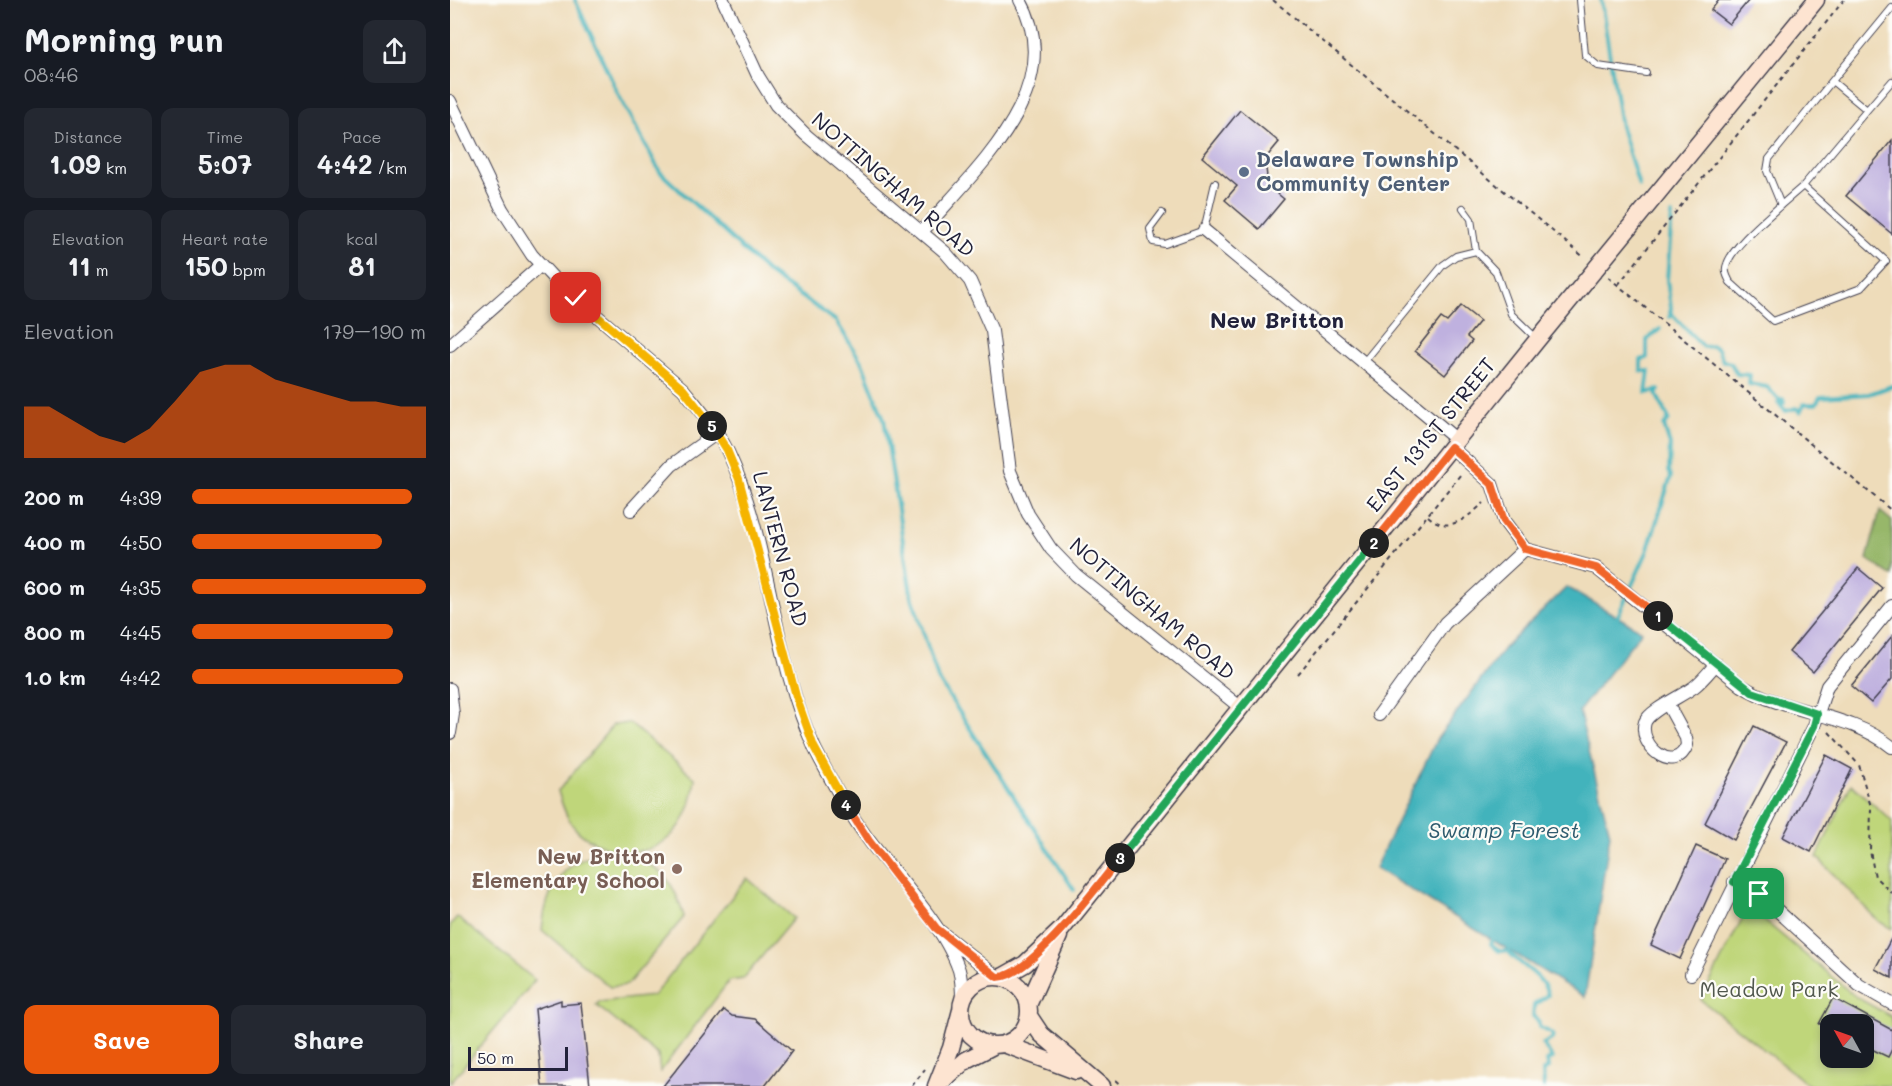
<!DOCTYPE html>
<meta charset="utf-8">
<style>
:root{--surface:#171b24;--page:#242831;--text:#f1f3f6;--muted:#9ea1a6;--accent:#ea580c}
body{margin:0;font-family:Mali,sans-serif;background:var(--page);color:var(--text);height:100vh;display:flex;flex-direction:column;font-size:22px;white-space:nowrap}
*{box-sizing:border-box;margin:0}
p{font-size:20px;color:var(--muted)}
.icon{flex:none;width:33px;height:33px;fill:none;stroke:currentColor;stroke-width:2;stroke-linecap:round;stroke-linejoin:round}
.map{position:relative;flex:1;overflow:hidden}
.drawer{display:flex;flex-direction:column;background:var(--surface);width:450px}
.drawer>*{flex:none}
.needle{width:39px;rotate:310deg}
.tools{position:absolute;left:1370px;top:1014px;display:grid;gap:12px}
.tools a{display:grid;place-items:center;width:54px;height:54px;border-radius:12px;background:var(--surface);box-shadow:0 3px 9px #0003;font-size:30px}
.scale{position:absolute;left:18px;bottom:15px;width:100px;box-sizing:border-box;padding-left:6px;border:3px solid #22223b;border-top:0;font-size:16px;line-height:21px;white-space:nowrap;color:#22223b;-webkit-text-stroke:4px #fdfcf7;paint-order:stroke}
.pin{position:absolute;display:grid;place-items:center;width:51px;height:51px;color:#fff;margin:-26px;border-radius:12px;box-shadow:0 3px 9px #0006}
.km{position:absolute;width:30px;height:30px;margin:-15px;border-radius:50%;background:#222;color:#fff;font-size:16px;line-height:30px;text-align:center}
.round{display:grid;place-items:center;flex:none;width:63px;height:63px;border-radius:12px;background:var(--page)}
.head{display:flex;align-items:center;justify-content:space-between;height:102px;padding:0 24px}
h1{font-size:33px;font-weight:700;line-height:45px}
.stats{display:grid;grid-template-columns:repeat(3,1fr);gap:9px;height:102px;padding:6px 24px}
.stats div{display:grid;align-content:center;border-radius:12px;background:var(--page);text-align:center}
.stats b{font-size:26px;font-weight:700}
.stats small{font-size:16px;font-weight:400}
.stats p{font-size:16px}
.chart{height:168px;padding:12px 24px}
.chart p{display:flex;justify-content:space-between}
.chart svg{width:100%;height:108px;margin-top:6px;fill:var(--accent);opacity:.7}
.button{display:flex;gap:12px;margin-top:auto;padding:12px 24px}
.button a{flex:1;height:69px;border-radius:12px;background:var(--accent);color:#fff;font-size:24px;font-weight:700;line-height:69px;text-align:center}
.button a+a{background:var(--page);color:var(--text)}
ul{padding:0 24px;list-style:none;font-size:20px}
li{display:grid;grid-template-columns:96px 72px 1fr;align-items:center;height:45px}
li i{height:15px;border-radius:8px;background:var(--accent)}
main{display:flex;flex:1;min-height:0}
.map>svg:first-child{display:block}
.green{fill:#bfd67a;stroke:#707c5a;stroke-width:1.5;fill-rule:evenodd}
.forest{fill:#97b76a;stroke:#5c6c52;stroke-width:1.5}
.water{fill:#43b3bc;stroke:#326a7c;stroke-width:1.5}
.lines{fill:none;stroke-linecap:round;stroke-linejoin:round}
.stream{stroke:#43b3bc;stroke-width:4}
.building{fill:#bfb1df}
.lane-casing{stroke:#413e4e;stroke-width:8}
.street-casing{stroke:#413e4e;stroke-width:14}
.secondary-casing{stroke:#413e4e;stroke-width:19}
.path{stroke:#413e4e;stroke-width:2;stroke-dasharray:4.5 4.5;stroke-linecap:butt}
.lane{stroke:#fff;stroke-width:6}
.street{stroke:#fff;stroke-width:12}
.secondary{stroke:#fde4d1;stroke-width:16}
.split-1-casing{stroke:#fff;stroke-width:12}
.split-2-casing{stroke:#fff;stroke-width:12}
.split-3-casing{stroke:#fff;stroke-width:12}
.split-4-casing{stroke:#fff;stroke-width:12}
.split-5-casing{stroke:#fff;stroke-width:12}
.split-6-casing{stroke:#fff;stroke-width:12}
.split-1{stroke:#22a559;stroke-width:8}
.split-2{stroke:#f0652b;stroke-width:8}
.split-3{stroke:#22a559;stroke-width:8}
.split-4{stroke:#f0652b;stroke-width:8}
.split-5{stroke:#f5b400;stroke-width:8}
.split-6{stroke:#f5b400;stroke-width:8}
.service-dot{fill:#5c6f8a;stroke:#fdfcf7;stroke-width:2}
.education-dot{fill:#8d6e63;stroke:#fdfcf7;stroke-width:2}
.labels{text-anchor:middle;stroke-width:4.5;stroke-linejoin:round;paint-order:stroke}
.service-label{font-size:21px;font-weight:bold;fill:#4e5e75;stroke:#fdfcf7;text-anchor:start}
.street-label{font-size:21px;fill:#22223b;stroke:#fdfcf7}
.education-label{font-size:21px;font-weight:bold;fill:#785e54;stroke:#fdfcf7;text-anchor:end}
.park-label{font-size:21px;fill:#51584e;stroke:#fdfcf7}
.neighbourhood-label{font-size:22px;font-weight:bold;fill:#22223b;stroke:#fdfcf7}
.water-label{font-size:22px;font-style:italic;fill:#2f5c6f;stroke:#fdfcf7}
</style>
<main>
<section class="drawer">
<div class="head"><div><h1>Morning run</h1><p>08:46</p></div><a class="round"><svg class="icon" aria-label="share" viewBox="0 0 24 24"><path d="M12 15V3M7 8l5-5 5 5M5 13v7h14v-7"/></svg></a></div>
<div class="stats">
<div><p>Distance</p><b>1.09<small> km</small></b></div>
<div><p>Time</p><b>5:07</b></div>
<div><p>Pace</p><b>4:42<small> /km</small></b></div>
</div>
<div class="stats">
<div><p>Elevation</p><b>11<small> m</small></b></div>
<div><p>Heart rate</p><b>150<small> bpm</small></b></div>
<div><p>kcal</p><b>81</b></div>
</div>
<div class="chart"><p><span>Elevation</span>179–190 m</p>
<svg viewBox="0 0 160 44" preserveAspectRatio="none"><path d="M0 44V23L10 23L20 29L30 35L40 38L50 32L60 21L70 9L80 6L90 6L100 12L110 15L120 18L130 21L140 21L150 23L160 23V44z"/></svg>
</div>
<ul>
<li><b>200 m</b>4:39<i style="width:94%"></i></li>
<li><b>400 m</b>4:50<i style="width:81%"></i></li>
<li><b>600 m</b>4:35<i style="width:100%"></i></li>
<li><b>800 m</b>4:45<i style="width:86%"></i></li>
<li><b>1.0 km</b>4:42<i style="width:90%"></i></li>
</ul>
<div class="button"><a>Save</a><a>Share</a></div>
</section>
<div class="map">
<svg width="1442" height="1086" viewBox="0 0 1442 1086">
<rect width="100%" height="100%" fill="#fdfcf7"/>
<filter id="ink" filterUnits="userSpaceOnUse"><feTurbulence type="fractalNoise" baseFrequency=".0167" numOctaves="2"/><feDisplacementMap in="SourceGraphic" scale="12" xChannelSelector="R" yChannelSelector="G"/><feConvolveMatrix kernelMatrix="1 2 1 2 8 2 1 2 1" color-interpolation-filters="sRGB"/></filter>
<filter id="wash" filterUnits="userSpaceOnUse"><feTurbulence type="fractalNoise" baseFrequency=".008" numOctaves="4" result="noise"/><feDisplacementMap in="SourceGraphic" scale="24" xChannelSelector="R" yChannelSelector="G"/><feGaussianBlur stdDeviation="1.35" result="paint"/><feColorMatrix in="noise" values="0 0 0 0 0 0 0 0 0 0 0 0 0 0 0 0 0 1.4 0 .05"/><feComposite in="paint" operator="in"/></filter>
<g filter="url(#wash)">
<rect width="100%" height="100%" fill="#eedcba"/>
<path class="green" d="M179,723l66,55c-3,33 -15,62 -50,72 -8,2 -16,1 -24,3 40,14 51,22 63,64l-57,68 -17,2 -68,-57c3,-33 16,-66 53,-75 7,-2 16,-2 23,-3 -38,-15 -48,-19 -60,-61l55,-66z
M1401,784l41,37v108l-14,-8 -61,-64z
M297,878l47,40 -51,61 -14,2 -69,91 -2,-17 -62,-50 3,-3 54,-6z
M1298,907l108,90 36,20v69h-82l-109,-86zM1380,1024h33v34h-33z
M7,917l78,63 -85,103v-158z"/>
<path class="forest" d="M1430,511l12,10v55l-25,-17z"/>
<path class="water" d="M1117,587l75,44 -63,80 31,123 -25,163 -210,-129 62,-129 68,-92z"/>
<g class="lines">
<path class="stream" d="M125,0l45,98 40,74 107,100 69,49 26,42 22,56 27,175 27,85 136,211
M1151,0l20,127 18,59
M1220,312l33,35 10,-1 5,3 5,12 8,2 6,11 13,1 -1,9 18,3 12,13 4,-1 1,4h-6l8,8 10,-3 4,4 4,-8h12l4,-7 49,-3 23,-8
M1220,317l1,-9 -4,-28 5,-65
M1166,620l31,-68 24,-76 -2,-5 1,-26 -6,-19 5,-7 -13,-25 3,-4 -13,3 3,-22h-8v-11l6,-2v-18l13,-11
M1043,935l-2,9 8,7h9c12,15 35,23 40,44l-14,10 -1,11 6,6v5l14,7 -1,5 -9,5 9,14 -5,3 1,7 -5,3 1,15"/>
</g>
<g id="blocks">
<path class="building" d="M1269,0h30l-20,24 -18,-14z
M790,110l39,32 -14,17 3,27 16,13 -25,30 -34,-29 12,-14 -35,-29z
M1442,140v94l-46,-38z
M1011,306l19,15 -13,16 5,4 -27,34 -30,-24 26,-33 6,4z
M1408,568l24,20 -69,84 -24,-20z
M1442,636v43l-21,24 -20,-17z
M1304,726l32,16 -52,98 -29,-17z
M1376,755l26,14 -41,83 -28,-15z
M1246,846l29,13 -45,100 -29,-14z
M1442,937v41l-17,-9z
M1383,998l59,32v19l-4,8 -25,-12v-21h-44z
M111,1000v5l20,-2 9,83h-48l-7,-77z
M274,1010l8,6 23,3 37,32 -27,35h-102z"/>
</g>
</g>
<g filter="url(#ink)">
<use href="#blocks" fill-opacity="0" stroke="#413e4e" stroke-width="1.5"/>
<g class="lines">
<defs>
<path id="lane" d="M1130,0l5,55 13,11 48,7
M1442,8l-60,73 35,29 25,-29
M1353,186l83,75 -25,27 -88,33 -43,-39c-3,-6 -6,-11 -3,-18 6,-18 39,-45 54,-59l-14,-34 2,-12 63,-78
M1331,205l22,-19 64,-76
M1013,208l8,11 5,32 20,21 15,42 26,25
M712,213l-12,16 3,13 12,2 39,-14 11,-47
M914,362l79,-97 13,-9 20,-5"/>
<path id="street" d="M273,0l35,76 18,29 30,30 139,117 25,29 22,50 18,140 18,43 23,35 25,26 165,133
M0,101l52,108 30,46 24,26 127,108c16,19 34,40 45,63 44,93 43,203 87,297 16,32 34,65 56,94 28,36 73,83 88,127 3,10 3,21 3,31
M754,230l253,210
M472,232c52,-62 148,-143 98,-232
M0,345l91,-80
M1001,447l41,37 12,37 21,28 71,19 146,118c47,29 106,26 150,61
M181,510l41,-45 45,-32
M0,689l3,25 -3,19
M1218,705l18,33 1,7c-12,32 -50,0 -42,-23 5,-12 37,-26 49,-35 8,-6 15,-15 22,-23
M929,715l66,-92 80,-74
M1284,882l32,18 93,85 33,19
M491,932l56,45
M1241,974l123,-248 13,-40 65,-80"/>
<path id="secondary" d="M552,977l23,-13 37,-35 476,-590 278,-339
M511 1011a34 34 0 1 1 68 0a34 34 0 1 1-68 0Z
M579,1003l30,-67
M579,1016l12,18 61,52
M554,1044l72,27
M488,1085l28,-25 29,-15
M486,1086l15,-38 10,-38"/>
</defs>
<use href="#lane" class="lane-casing"/>
<use href="#street" class="street-casing"/>
<use href="#secondary" class="secondary-casing"/>
<path class="path" d="M823,0l312,258
M1158,277l284,234
M1168,285l226,-285
M978,516c21,19 38,2 56,-13
M848,674l163,-200
M1379,732l30,33 12,42 -1,44 5,26 17,16
M666,1080l7,6
M462,1086l13,-17"/>
<use href="#lane" class="lane"/>
<use href="#street" class="street"/>
<use href="#secondary" class="secondary"/>
</g>
</g>
<g class="lines" filter="url(#ink)">
<defs>
<path id="split-1" d="M1208,616l94,76 65,22 -3,12 -80,156 25,12"/>
<path id="split-2" d="M924,543l77,-96 41,37 12,37 21,28 71,19 62,48"/>
<path id="split-3" d="M670,858l254,-315"/>
<path id="split-4" d="M396,805l23,36 67,87 61,49c32,2 103,-94 123,-119"/>
<path id="split-5" d="M262,426l15,24 12,29 57,217 18,51 32,58"/>
<path id="split-6" d="M126,298l107,91 29,37"/>
</defs>
<use href="#split-1" class="split-1-casing"/>
<use href="#split-2" class="split-2-casing"/>
<use href="#split-3" class="split-3-casing"/>
<use href="#split-4" class="split-4-casing"/>
<use href="#split-5" class="split-5-casing"/>
<use href="#split-6" class="split-6-casing"/>
<use href="#split-1" class="split-1"/>
<use href="#split-2" class="split-2"/>
<use href="#split-3" class="split-3"/>
<use href="#split-4" class="split-4"/>
<use href="#split-5" class="split-5"/>
<use href="#split-6" class="split-6"/>
</g>
<circle class="service-dot" cx="794" cy="172" r="6"/>
<circle class="education-dot" cx="227" cy="869" r="6"/>
<g class="labels">
<g class="service-label">
<text x="806" y="167">Delaware Township<tspan x="806" dy="24">Community Center</tspan></text>
</g>
<g class="street-label">
<text transform="translate(443 185) rotate(41)" y="7">NOTTINGHAM ROAD</text>
<text transform="translate(981 435) rotate(-51)" y="7">EAST 131ST STREET</text>
<text transform="translate(330 549) rotate(75)" y="7">LANTERN ROAD</text>
<text transform="translate(702 609) rotate(40)" y="7">NOTTINGHAM ROAD</text>
</g>
<g class="education-label">
<text x="215" y="864">New Britton<tspan x="215" dy="24">Elementary School</tspan></text>
</g>
<g class="park-label">
<text x="1319" y="997">Meadow Park</text>
</g>
<g class="neighbourhood-label">
<text x="827" y="328">New Britton</text>
</g>
<g class="water-label">
<text x="1054" y="838">Swamp Forest</text>
</g>
</g>
</svg>
<div class="tools">
<a><svg class="needle" viewBox="-14 -14 28 28"><path d="M0-13l5 13h-10z" fill="#e53935"/><path d="M0 13l5-13h-10z" fill="#9ea1a6"/></svg></a>
</div>
<div class="scale">50 m</div>
<div class="pin" style="left:1309px;top:894px;background:#1e9e55"><svg class="icon" aria-label="arrive" viewBox="0 0 24 24"><path d="M6 21V4h12l-3 4 3 4H6"/></svg></div>
<div class="pin" style="left:126px;top:298px;background:#d93025"><svg class="icon" aria-label="check" viewBox="0 0 24 24"><path d="M5 12l5 5 9-10"/></svg></div>
<b class="km" style="left:1208px;top:616px">1</b>
<b class="km" style="left:924px;top:543px">2</b>
<b class="km" style="left:670px;top:858px">3</b>
<b class="km" style="left:396px;top:805px">4</b>
<b class="km" style="left:262px;top:426px">5</b>
</div>
</main>
